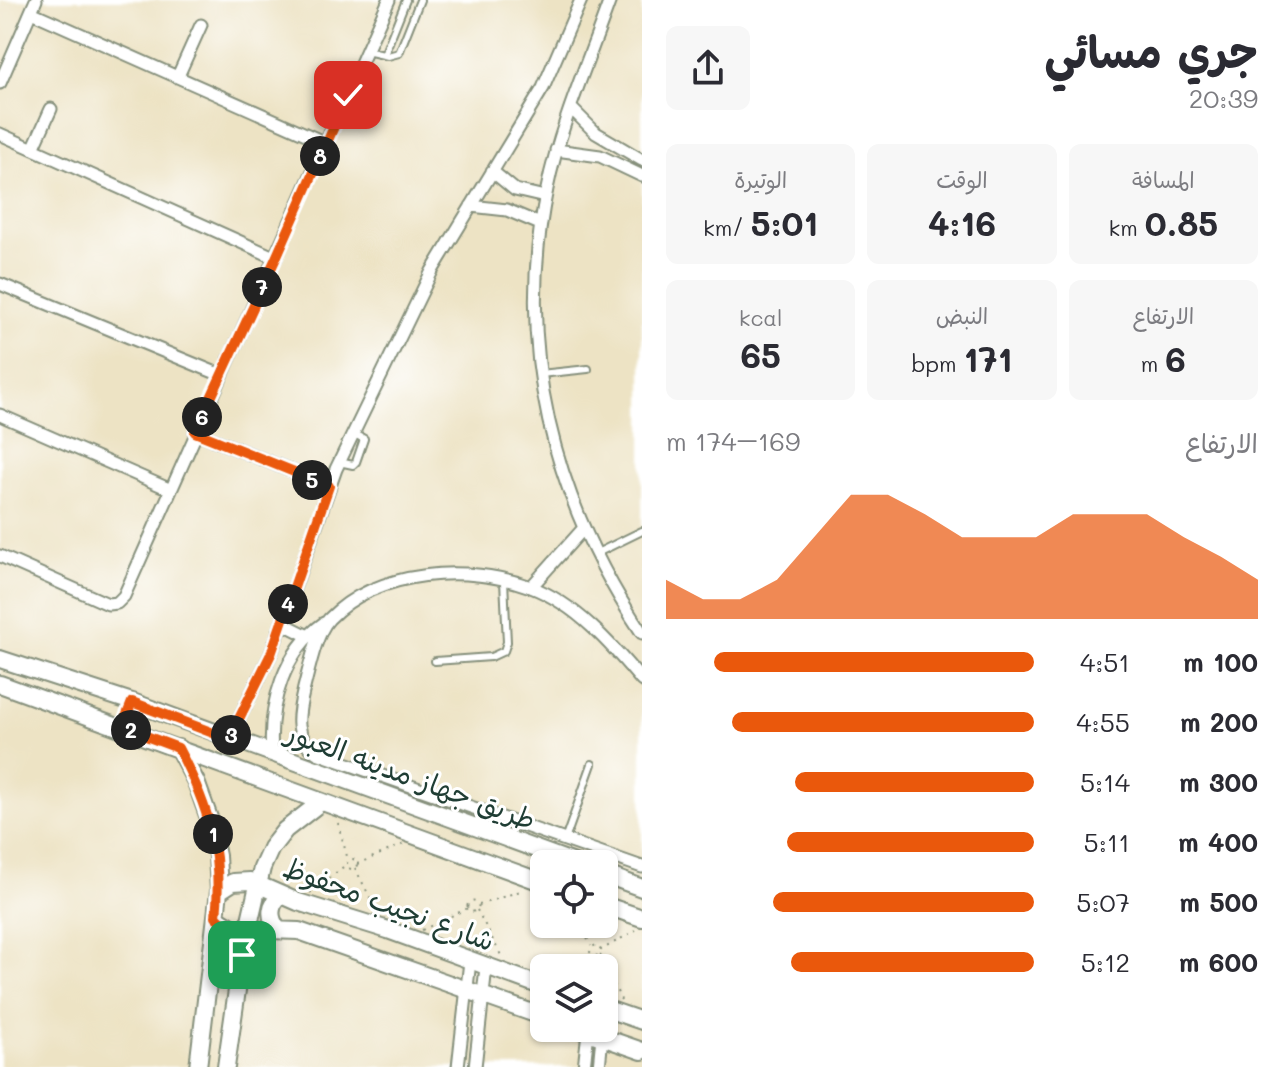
<!DOCTYPE html>
<html lang="ar">
<meta charset="utf-8">
<style>
:root{--surface:#fff;--page:#f7f7f7;--text:#2b2b33;--muted:#7c7c81;--accent:#ea580c}
body{margin:0;font-family:Mali,"Playpen Sans Arabic",sans-serif;background:var(--page);color:var(--text);direction:rtl;height:100vh;display:flex;flex-direction:column;font-size:30px;white-space:nowrap}
*{box-sizing:border-box;margin:0}
p{font-size:26px;color:var(--muted)}
.icon{flex:none;width:44px;height:44px;fill:none;stroke:currentColor;stroke-width:2;stroke-linecap:round;stroke-linejoin:round}
.map{position:relative;flex:1;overflow:hidden;direction:ltr}
.side{display:flex;flex-direction:column;background:var(--surface);width:640px}
.side>*{flex:none}
.fabs{position:absolute;left:530px;top:850px;display:grid;gap:16px}
.fabs a{display:grid;place-items:center;width:88px;height:88px;border-radius:12px;background:var(--surface);box-shadow:0 2px 6px #0004;font-size:40px}
.pin{position:absolute;display:grid;place-items:center;width:68px;height:68px;color:#fff;margin:-34px;border-radius:16px;box-shadow:0 4px 12px #0006}
.km{position:absolute;width:40px;height:40px;margin:-20px;border-radius:50%;background:#222;color:#fff;font-size:22px;line-height:40px;text-align:center}
.round{display:grid;place-items:center;flex:none;width:84px;height:84px;border-radius:12px;background:var(--page)}
.headline{display:flex;align-items:center;justify-content:space-between;height:136px;padding:0 24px}
h1{font-size:44px;font-weight:700;line-height:60px}
.metrics{display:grid;grid-template-columns:repeat(3,1fr);gap:12px;height:136px;padding:8px 24px}
.metrics div{display:grid;align-content:center;border-radius:12px;background:var(--page);text-align:center}
.metrics b{font-size:34px;font-weight:700}
.metrics small{font-size:22px;font-weight:400}
.metrics p{font-size:22px}
.chart{height:224px;padding:16px 24px}
.chart p{display:flex;justify-content:space-between}
.chart svg{width:100%;height:144px;margin-top:8px;fill:var(--accent);opacity:.7}
ul{padding:0 24px;list-style:none;font-size:26px}
li{display:grid;grid-template-columns:128px 96px 1fr;align-items:center;height:60px}
li i{height:20px;border-radius:10px;background:var(--accent)}
main{display:flex;flex:1;min-height:0}
.map>svg:first-child{display:block}
.lines{fill:none;stroke-linecap:round;stroke-linejoin:round}
.lane-casing{stroke:#86907c;stroke-width:10}
.street-casing{stroke:#86907c;stroke-width:15}
.secondary-casing{stroke:#86907c;stroke-width:20}
.path{stroke:#86907c;stroke-width:2;stroke-dasharray:2 6;stroke-linecap:butt}
.lane{stroke:#fff;stroke-width:6}
.street{stroke:#fff;stroke-width:11}
.secondary{stroke:#fff;stroke-width:16}
.route-casing{stroke:#fff;stroke-width:16}
.route{stroke:#ea580c;stroke-width:10}
.labels{text-anchor:middle;stroke-width:6;stroke-linejoin:round;paint-order:stroke}
.street-label{font-size:28px;fill:#1f3d34;stroke:#fff}
</style>
<main>
<section class="side">
<div class="headline"><div><h1>جري مسائي</h1><p>20:39</p></div><a class="round"><svg class="icon" aria-label="share" viewBox="0 0 24 24"><path d="M12 15V3M7 8l5-5 5 5M5 13v7h14v-7"/></svg></a></div>
<div class="metrics">
<div><p>المسافة</p><b>0.85<small> km</small></b></div>
<div><p>الوقت</p><b>4:16</b></div>
<div><p>الوتيرة</p><b>5:01<small> /km</small></b></div>
</div>
<div class="metrics">
<div><p>الارتفاع</p><b>6<small> m</small></b></div>
<div><p>النبض</p><b>171<small> bpm</small></b></div>
<div><p>kcal</p><b>65</b></div>
</div>
<div class="chart"><p><span>الارتفاع</span>169–174 m</p>
<svg viewBox="0 0 160 44" preserveAspectRatio="none"><path d="M0 44V32L10 38L20 38L30 32L40 19L50 6L60 6L70 12L80 19L90 19L100 19L110 12L120 12L130 12L140 19L150 25L160 32V44z"/></svg>
</div>
<ul>
<li><b>100 m</b>4:51<i style="width:87%"></i></li>
<li><b>200 m</b>4:55<i style="width:82%"></i></li>
<li><b>300 m</b>5:14<i style="width:65%"></i></li>
<li><b>400 m</b>5:11<i style="width:67%"></i></li>
<li><b>500 m</b>5:07<i style="width:71%"></i></li>
<li><b>600 m</b>5:12<i style="width:66%"></i></li>
</ul>
</section>
<div class="map">
<svg width="642" height="1067" viewBox="0 0 642 1067">
<rect width="100%" height="100%" fill="#fff"/>
<filter id="ink" filterUnits="userSpaceOnUse"><feTurbulence type="fractalNoise" baseFrequency=".0125" numOctaves="2"/><feDisplacementMap in="SourceGraphic" scale="16" xChannelSelector="R" yChannelSelector="G"/><feConvolveMatrix kernelMatrix="1 2 1 2 8 2 1 2 1" color-interpolation-filters="sRGB"/></filter>
<filter id="wash" filterUnits="userSpaceOnUse"><feTurbulence type="fractalNoise" baseFrequency=".006" numOctaves="4" result="noise"/><feDisplacementMap in="SourceGraphic" scale="32" xChannelSelector="R" yChannelSelector="G"/><feGaussianBlur stdDeviation="1.8" result="paint"/><feColorMatrix in="noise" values="0 0 0 0 0 0 0 0 0 0 0 0 0 0 0 0 0 1.4 0 .05"/><feComposite in="paint" operator="in"/></filter>
<g filter="url(#wash)">
<rect width="100%" height="100%" fill="#ede3c4"/>
</g>
<g filter="url(#ink)">
<g class="lines">
<defs>
<path id="lane" d="M366,51l22,5 11,-3 21,-53
M384,55l22,-55
M540,374l48,-5
M339,462l14,3 3,-3 8,-23 -11,-6
M595,554l47,-23
M435,661l56,-4 13,-6 3,-9 -3,-61
M565,840l27,-76"/>
<path id="street" d="M610,0c-22,62 -50,125 -63,189 -33,159 6,311 95,444
M31,12l295,131
M178,76l23,-51
M0,83l36,-83
M571,108l25,25 46,27
M0,134l276,124
M33,149l18,-40
M556,150l44,6 42,20
M492,171l23,19 30,7
M471,206l36,4 33,14
M0,284l221,91
M0,415l169,74
M195,432l134,54
M0,556l108,48 9,-1 7,-7 265,-596
M531,587l52,-58
M282,623l24,12
M642,681c-30,-36 -66,-77 -111,-94 -63,-23 -153,-18 -202,32 -13,14 -20,50 -25,69 -6,26 -12,48 13,65l325,114
M229,739l42,-85 65,-185 96,-198 111,-183 38,-88
M272,753c-4,-48 12,-102 52,-130
M458,1067l12,-106
M475,1067l11,-100
M584,1067l4,-35
M599,1067l3,-30"/>
<path id="secondary" d="M0,659l132,43 445,162
M0,684l544,199
M178,748l18,34 13,36 8,38 2,35 -21,176
M604,874l38,14
M219,891l14,-9 17,-1 48,21 90,28 156,57
M604,905l38,13
M216,917l19,12 64,2 245,86
M277,928c-9,-12 -7,-24 4,-33
M604,1008l38,13
M576,1028l66,23
M226,1067l16,-112 20,-87 9,-20 14,-18 36,-28"/>
</defs>
<use href="#lane" class="lane-casing"/>
<use href="#street" class="street-casing"/>
<use href="#secondary" class="secondary-casing"/>
<path class="path" d="M338,823l10,37
M347 864a5 5 0 1 1 10 0a5 5 0 1 1-10 0Z
M357,864l47,-20
M355,868l23,45
M310,893l37,-29
M467.5 906a5.5 5.5 0 1 1 11 0a5.5 5.5 0 1 1-11 0Z
M479,905l44,-15
M477,910l26,49
M580,924l11,22
M422,930l46,-22
M601,950l-5,-5 -4,2 -2,5 3,3 5,1 3,-6 35,-20
M600,955l21,45
M562,968l27,-16"/>
<use href="#lane" class="lane"/>
<use href="#street" class="street"/>
<use href="#secondary" class="secondary"/>
</g>
</g>
<g class="lines" filter="url(#ink)">
<defs>
<path id="route" d="M242,955l5,-24 -22,-6 -9,-8c7,-65 -8,-112 -38,-169l-56,-21 10,-25 97,37 42,-85 58,-168 -134,-54 81,-174 72,-163"/>
</defs>
<use href="#route" class="route-casing"/>
<use href="#route" class="route"/>
</g>
<g class="labels">
<g class="street-label">
<text transform="translate(411 776) rotate(20)" y="10">طريق جهاز مدينه العبور</text>
<text transform="translate(389 904) rotate(20)" y="10">شارع نجيب محفوظ</text>
</g>
</g>
</svg>
<div class="fabs">
<a><svg class="icon" aria-label="locate" viewBox="0 0 24 24"><circle cx="12" cy="12" r="6"/><path d="M12 2v4M12 18v4M2 12h4M18 12h4"/></svg></a>
<a><svg class="icon" aria-label="layers" viewBox="0 0 24 24"><path d="M12 4l9 5-9 5-9-5zM3 14l9 5 9-5"/></svg></a>
</div>
<div class="pin" style="left:242px;top:955px;background:#1e9e55"><svg class="icon" aria-label="arrive" viewBox="0 0 24 24"><path d="M6 21V4h12l-3 4 3 4H6"/></svg></div>
<div class="pin" style="left:348px;top:95px;background:#d93025"><svg class="icon" aria-label="check" viewBox="0 0 24 24"><path d="M5 12l5 5 9-10"/></svg></div>
<b class="km" style="left:213px;top:834px">1</b>
<b class="km" style="left:131px;top:730px">2</b>
<b class="km" style="left:231px;top:735px">3</b>
<b class="km" style="left:288px;top:604px">4</b>
<b class="km" style="left:312px;top:480px">5</b>
<b class="km" style="left:202px;top:417px">6</b>
<b class="km" style="left:262px;top:287px">7</b>
<b class="km" style="left:320px;top:156px">8</b>
</div>
</main>
